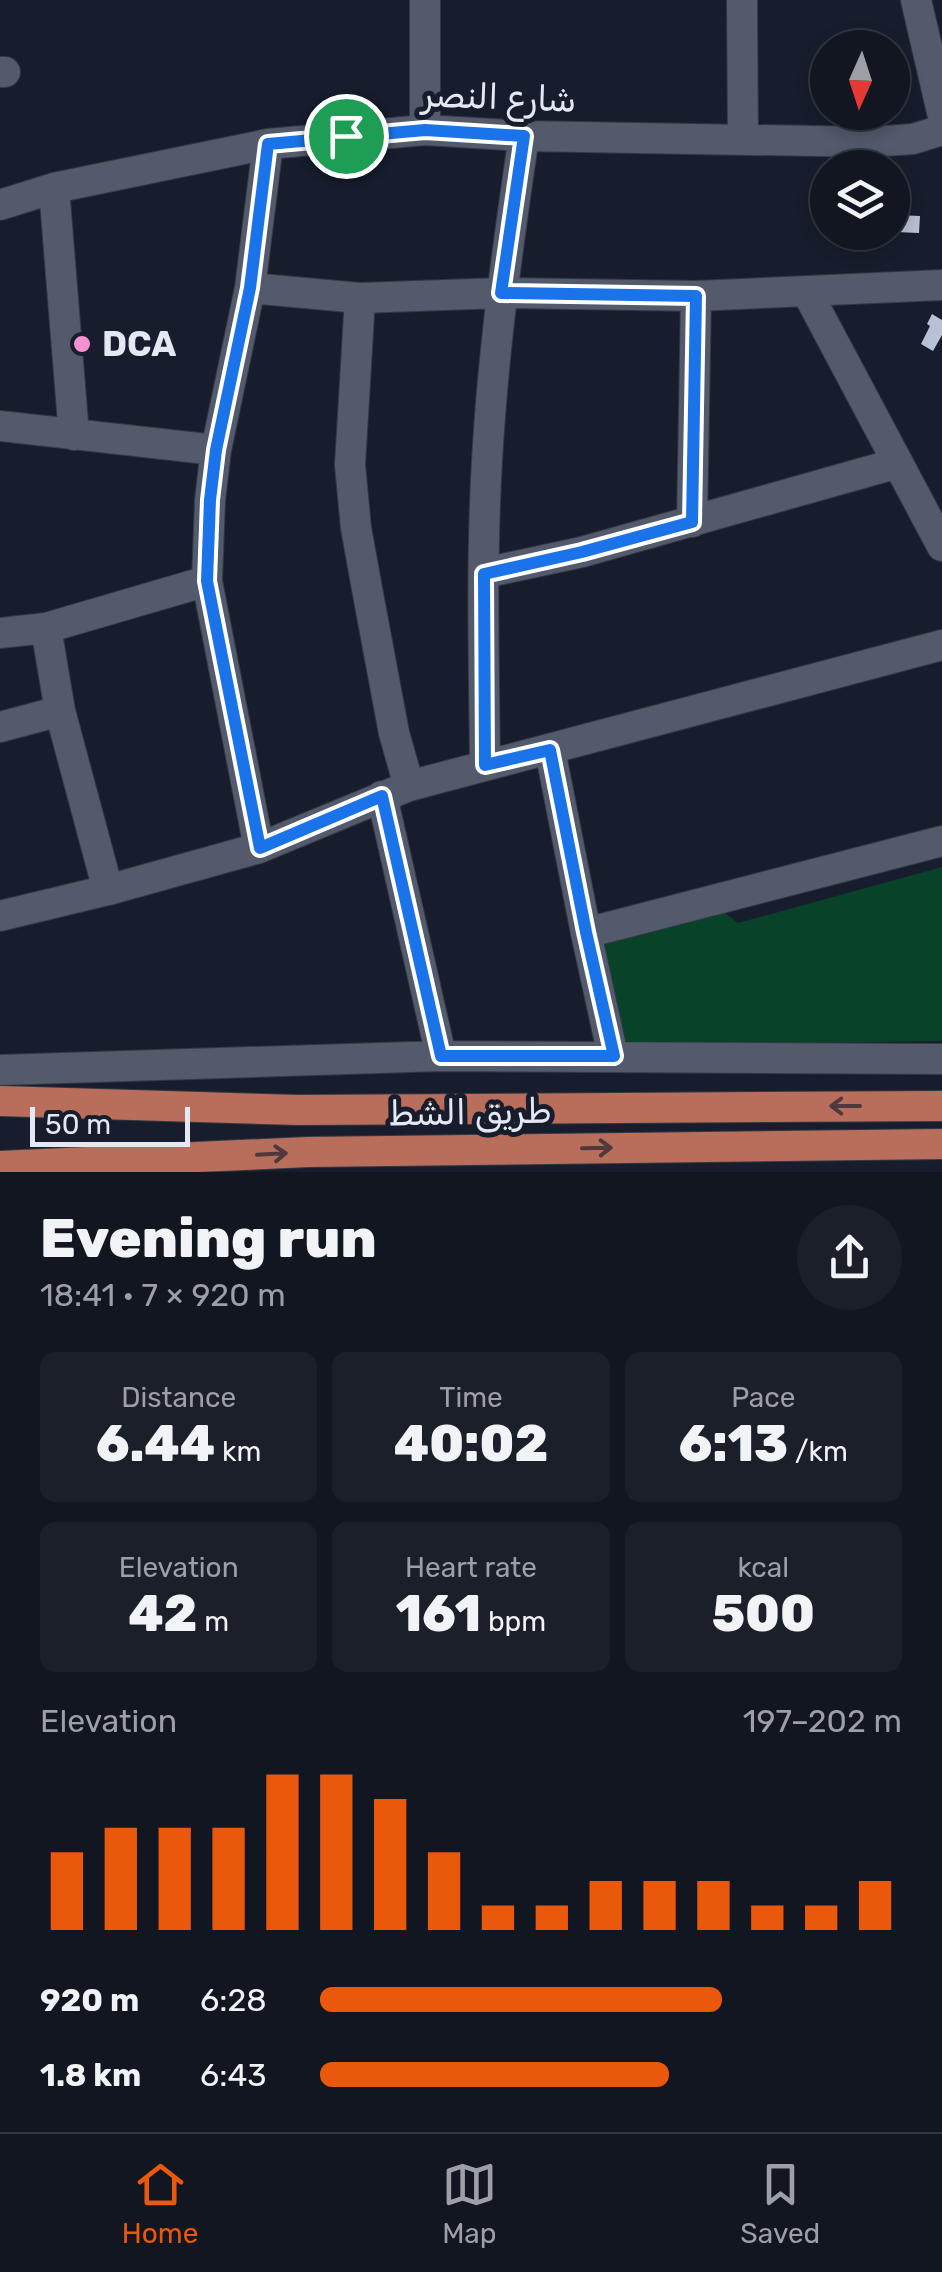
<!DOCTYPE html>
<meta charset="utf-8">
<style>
:root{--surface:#111621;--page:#1a1f2a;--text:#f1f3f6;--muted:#9c9fa5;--line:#30353f;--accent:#ea580c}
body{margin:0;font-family:Rubik,"Noto Sans Arabic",sans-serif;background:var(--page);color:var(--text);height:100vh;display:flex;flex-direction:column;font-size:38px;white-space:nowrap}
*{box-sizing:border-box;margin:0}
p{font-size:32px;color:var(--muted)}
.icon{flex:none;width:55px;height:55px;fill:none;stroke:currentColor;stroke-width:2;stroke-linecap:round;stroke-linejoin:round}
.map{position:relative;height:1172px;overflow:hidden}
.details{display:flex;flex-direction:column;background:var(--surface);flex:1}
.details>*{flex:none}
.needle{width:65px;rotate:183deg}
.buttons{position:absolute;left:810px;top:30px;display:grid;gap:20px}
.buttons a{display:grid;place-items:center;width:100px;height:100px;border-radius:50%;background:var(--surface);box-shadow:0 5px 15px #0003,0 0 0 2px var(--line);font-size:50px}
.scale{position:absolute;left:30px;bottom:25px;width:160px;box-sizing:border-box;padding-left:10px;border:5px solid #e3e8f2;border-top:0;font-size:28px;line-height:35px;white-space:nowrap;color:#e3e8f2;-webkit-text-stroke:8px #171d2c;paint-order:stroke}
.pin{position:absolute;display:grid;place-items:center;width:85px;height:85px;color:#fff;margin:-42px;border:5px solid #fff;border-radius:50%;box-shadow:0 2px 10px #0007}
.round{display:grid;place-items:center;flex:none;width:105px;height:105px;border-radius:52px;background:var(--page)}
.summary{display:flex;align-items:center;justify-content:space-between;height:170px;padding:0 40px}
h1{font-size:55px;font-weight:800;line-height:75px}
.stats{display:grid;grid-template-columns:repeat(3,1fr);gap:15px;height:170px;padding:10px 40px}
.stats div{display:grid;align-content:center;border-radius:15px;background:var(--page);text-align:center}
.stats b{font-size:50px;font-weight:800}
.stats small{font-size:28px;font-weight:400}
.stats p{font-size:28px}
.chart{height:280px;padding:20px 40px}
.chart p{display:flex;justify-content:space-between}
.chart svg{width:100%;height:180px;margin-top:10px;stroke:var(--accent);stroke-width:6}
ul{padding:0 40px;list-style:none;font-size:32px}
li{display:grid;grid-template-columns:160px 120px 1fr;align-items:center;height:75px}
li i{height:25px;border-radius:12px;background:var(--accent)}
.menu{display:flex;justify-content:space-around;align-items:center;height:140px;border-top:2px solid var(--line);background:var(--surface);font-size:28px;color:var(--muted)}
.menu a{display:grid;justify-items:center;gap:5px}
.menu .selected{color:var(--accent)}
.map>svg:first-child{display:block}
.green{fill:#084229}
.building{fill:#b8c1d5}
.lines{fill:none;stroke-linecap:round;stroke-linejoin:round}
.minor-casing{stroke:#353845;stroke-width:32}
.major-casing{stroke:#353845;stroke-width:32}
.minor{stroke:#525a6b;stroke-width:30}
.major{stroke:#b86e5b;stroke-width:30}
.oneway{stroke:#4f393c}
.route-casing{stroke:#fff;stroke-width:20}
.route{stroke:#1a73e8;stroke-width:12}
.poi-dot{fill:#f590d1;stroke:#171d2c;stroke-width:4}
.labels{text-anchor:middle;stroke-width:10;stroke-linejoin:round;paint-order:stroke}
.street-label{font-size:35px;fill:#e3e8f2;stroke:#171d2c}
.poi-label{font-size:35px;font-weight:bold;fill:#e3e8f2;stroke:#171d2c;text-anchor:start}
</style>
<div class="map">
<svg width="942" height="1172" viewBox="0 0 942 1172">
<rect width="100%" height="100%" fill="#171d2c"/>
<path class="green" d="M942,867v174l-314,4 -12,-10 -20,-94 125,-31 17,13z"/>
<path class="building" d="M897,215l23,1 -1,17 -23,-1z
M932,314l10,6v15l-9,16 -12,-7 9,-18 -3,-2z"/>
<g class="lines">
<defs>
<path id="minor" d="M742,0l1,139
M916,0l26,112
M0,72h5
M425,130v-130
M54,188l20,247
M0,205l54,-17 214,-44 157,-14 99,6 347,6 42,-3 29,-9
M250,288l110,10 141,-5 195,3 246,-11
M807,292l135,254
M360,298l-10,167 6,63 12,66 26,139 15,53
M0,426l216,24
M692,522l4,-226
M484,573l98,-21 316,-89
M46,628l14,83 48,179
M0,633l46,-5 161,-47
M0,727l60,-16
M550,750l36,183 27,123
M485,765c-1,-101 -4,-203 2,-304 6,-109 21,-217 37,-325
M382,796l59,260
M259,848l-52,-267 3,-81 6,-50 34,-162 18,-144
M0,916l108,-26 151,-42 150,-62 533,-141
M586,933l356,-92
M0,1070l441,-14 501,3"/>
<path id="major" d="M0,1101l299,9 643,-4
M0,1166l308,-14 634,-8"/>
</defs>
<use href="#minor" class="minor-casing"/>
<use href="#major" class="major-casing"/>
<use href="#minor" class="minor"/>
<use href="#major" class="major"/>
</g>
<defs><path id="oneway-shaft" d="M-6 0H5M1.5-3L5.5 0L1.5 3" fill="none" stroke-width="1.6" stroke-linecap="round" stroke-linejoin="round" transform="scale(2.5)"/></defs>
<g class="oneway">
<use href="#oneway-shaft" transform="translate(845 1106) rotate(180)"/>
<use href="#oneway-shaft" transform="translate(597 1148) rotate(-1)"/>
<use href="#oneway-shaft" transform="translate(272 1154) rotate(-3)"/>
</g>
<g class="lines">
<defs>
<path id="route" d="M425,130l99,6 -23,157 195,3 -4,226 -110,30 -98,22 1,191 65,-15 36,182 28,124h-173l-59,-260 -122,52 -53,-267 3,-81 6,-50 34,-162 18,-144z"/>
</defs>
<use href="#route" class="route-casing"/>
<use href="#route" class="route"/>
</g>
<circle class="poi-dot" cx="82" cy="344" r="10"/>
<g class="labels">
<g class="street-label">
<text transform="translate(499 97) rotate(2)" y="12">شارع النصر</text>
<text transform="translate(470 1112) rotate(-1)" y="12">طريق الشط</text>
</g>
<g class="poi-label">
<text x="102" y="356">DCA</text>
</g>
</g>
</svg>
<div class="buttons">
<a><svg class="needle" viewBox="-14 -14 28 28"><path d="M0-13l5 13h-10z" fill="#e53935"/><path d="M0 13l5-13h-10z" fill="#9c9fa5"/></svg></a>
<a><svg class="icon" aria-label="layers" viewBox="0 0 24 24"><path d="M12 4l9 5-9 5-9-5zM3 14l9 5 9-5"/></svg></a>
</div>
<div class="scale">50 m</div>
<div class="pin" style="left:346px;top:136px;background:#1e9e55"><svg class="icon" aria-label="arrive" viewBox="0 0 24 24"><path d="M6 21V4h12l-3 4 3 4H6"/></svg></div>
</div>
<section class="details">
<div class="summary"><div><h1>Evening run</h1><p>18:41 · 7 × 920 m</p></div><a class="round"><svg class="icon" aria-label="share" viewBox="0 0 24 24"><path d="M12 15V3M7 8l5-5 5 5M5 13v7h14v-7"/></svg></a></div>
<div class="stats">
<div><p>Distance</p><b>6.44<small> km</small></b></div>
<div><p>Time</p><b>40:02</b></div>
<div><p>Pace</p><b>6:13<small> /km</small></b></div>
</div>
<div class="stats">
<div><p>Elevation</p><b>42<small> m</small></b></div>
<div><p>Heart rate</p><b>161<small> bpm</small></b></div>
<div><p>kcal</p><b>500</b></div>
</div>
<div class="chart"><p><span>Elevation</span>197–202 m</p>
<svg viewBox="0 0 160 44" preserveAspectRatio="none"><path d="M5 44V25M15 44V19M25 44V19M35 44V19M45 44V6M55 44V6M65 44V12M75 44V25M85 44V38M95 44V38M105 44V32M115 44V32M125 44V32M135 44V38M145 44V38M155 44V32"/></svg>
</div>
<ul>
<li><b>920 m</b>6:28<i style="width:69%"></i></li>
<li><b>1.8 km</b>6:43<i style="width:60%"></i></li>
</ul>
</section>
<nav class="menu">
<a class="selected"><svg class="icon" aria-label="home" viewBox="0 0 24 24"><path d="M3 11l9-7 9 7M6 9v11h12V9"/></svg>Home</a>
<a><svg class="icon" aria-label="map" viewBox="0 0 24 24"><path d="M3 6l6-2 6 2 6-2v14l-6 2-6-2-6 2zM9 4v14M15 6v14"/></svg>Map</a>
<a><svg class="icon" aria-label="saved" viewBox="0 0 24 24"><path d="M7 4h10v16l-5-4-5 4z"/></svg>Saved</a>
</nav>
